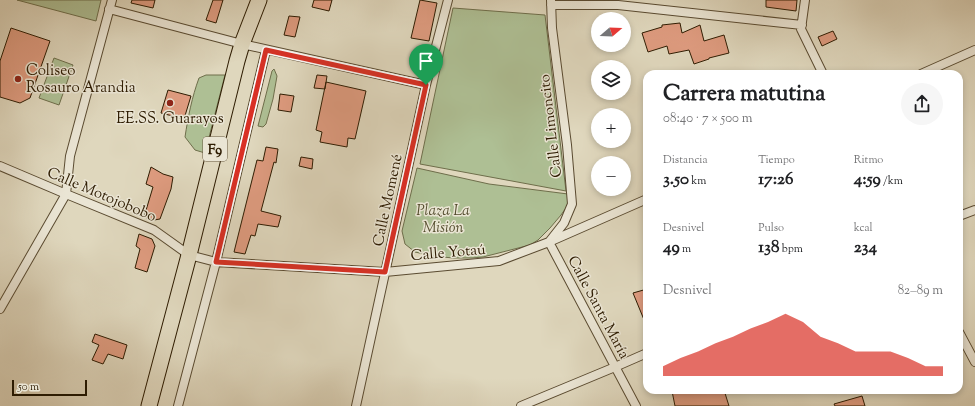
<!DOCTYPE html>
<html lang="es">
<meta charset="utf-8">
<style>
:root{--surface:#fff;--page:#f6f6f6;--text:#202124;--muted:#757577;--accent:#d93025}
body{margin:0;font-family:"Sorts Mill Goudy",serif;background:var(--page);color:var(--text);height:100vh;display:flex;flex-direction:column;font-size:15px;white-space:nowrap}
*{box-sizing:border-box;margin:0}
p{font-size:13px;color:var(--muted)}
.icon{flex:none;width:22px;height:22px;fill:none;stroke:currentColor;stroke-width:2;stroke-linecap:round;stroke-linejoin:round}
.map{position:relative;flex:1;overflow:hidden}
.sheet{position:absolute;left:643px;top:70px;width:320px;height:324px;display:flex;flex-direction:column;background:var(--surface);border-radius:12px;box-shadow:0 2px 6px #0003}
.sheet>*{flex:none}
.needle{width:26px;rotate:71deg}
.buttons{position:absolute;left:591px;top:12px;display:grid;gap:8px}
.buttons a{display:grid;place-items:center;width:40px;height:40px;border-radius:50%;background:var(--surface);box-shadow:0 2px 6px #0003;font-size:20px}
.scale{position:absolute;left:12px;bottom:10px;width:75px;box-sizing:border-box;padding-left:4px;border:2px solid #2e1c02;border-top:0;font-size:11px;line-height:14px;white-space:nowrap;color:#2e1c02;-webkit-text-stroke:3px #eae5d4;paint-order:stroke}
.pin{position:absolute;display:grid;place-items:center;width:34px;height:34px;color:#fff;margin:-41px -17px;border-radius:50% 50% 50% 0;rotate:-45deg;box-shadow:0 0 4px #0007}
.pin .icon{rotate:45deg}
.round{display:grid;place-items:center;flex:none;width:42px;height:42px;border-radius:21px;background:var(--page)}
.overview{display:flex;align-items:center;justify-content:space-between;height:68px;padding:0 20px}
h1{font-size:22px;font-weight:700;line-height:30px}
.metrics{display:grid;grid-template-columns:repeat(3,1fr);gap:6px;height:68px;padding:4px 20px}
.metrics div{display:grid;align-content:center}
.metrics b{font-size:17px;font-weight:700}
.metrics small{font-size:11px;font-weight:400}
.metrics p{font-size:11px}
.chart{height:112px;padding:8px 20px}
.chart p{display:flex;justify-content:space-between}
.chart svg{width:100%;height:72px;margin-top:4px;fill:var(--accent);opacity:.7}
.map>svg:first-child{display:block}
.green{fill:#aebf94;stroke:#6e6e4b}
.building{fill:#de9b7f;stroke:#2e1c02}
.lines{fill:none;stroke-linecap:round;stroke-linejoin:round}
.street-casing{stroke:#5a4b31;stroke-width:10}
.highway-casing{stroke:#2e1c02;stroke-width:17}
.street{stroke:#eae5d4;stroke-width:8}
.highway{stroke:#dfd7bd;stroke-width:15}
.route-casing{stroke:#fff;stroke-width:8}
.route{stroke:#d93025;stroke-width:5}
.poi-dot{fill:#8f2418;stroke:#eae5d4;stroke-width:1.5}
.labels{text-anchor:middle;stroke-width:3;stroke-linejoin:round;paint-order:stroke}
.shield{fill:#eae5d4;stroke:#665841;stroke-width:1}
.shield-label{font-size:14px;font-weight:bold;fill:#2e1c02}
.poi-label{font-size:15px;fill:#2e1c02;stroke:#eae5d4;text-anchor:start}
.street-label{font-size:15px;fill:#2e1c02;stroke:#eae5d4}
.park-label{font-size:15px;font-style:italic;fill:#544d2e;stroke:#eae5d4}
</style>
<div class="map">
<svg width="975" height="406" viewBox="0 0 975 406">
<rect width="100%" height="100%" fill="#dfd7bd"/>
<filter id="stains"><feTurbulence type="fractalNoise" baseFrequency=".005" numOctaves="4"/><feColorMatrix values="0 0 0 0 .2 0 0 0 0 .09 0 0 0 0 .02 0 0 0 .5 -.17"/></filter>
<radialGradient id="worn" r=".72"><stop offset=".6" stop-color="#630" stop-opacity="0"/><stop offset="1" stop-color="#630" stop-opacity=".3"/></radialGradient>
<path class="green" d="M17,0h84l-5,21z
M453,8l92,7 21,176 -146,-27z
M54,58l19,7 -14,40 -20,-7z
M274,69l3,7 -4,23 -7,25 -3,3 -5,-1 14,-55z
M206,75h19l-20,78 -10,-3 -10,-13c3,-20 7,-40 14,-59z
M417,168l72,16 79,10v11l-7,10 -11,13 -12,12 -8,5 -47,12 -11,1h-19l-20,-2 -18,-4 -10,-8 -3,-13z"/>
<path class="building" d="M132,0h23l-2,8 -22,-5z
M213,0h10l-7,23 -10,-3z
M314,0h18l-3,11 -17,-4z
M420,0l17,3 -8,38 -18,-3z
M766,0h31l-1,11 -30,-4z
M289,16l11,1 -5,20 -11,-2z
M680,23l2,10 18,-8 4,16 20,-6 5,18 -20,5v1l-15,5 -5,-14 -20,4 -2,-8 -19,6 -6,-19 20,-6v-2z
M11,28l39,13 -20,57 -10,5 -20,-6v-36z
M833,31l4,8 -15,7 -4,-9z
M317,75l10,1 -2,13 -11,-1z
M326,82l40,9 -11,48 -7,-1 -1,9 -27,-5 2,-10 -6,-2z
M168,90l23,6 -7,23 -23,-6z
M280,94l14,2 -3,16 -13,-2z
M266,147l12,2 -2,14 -2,-1 -13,49 20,5 -3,11 -20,-3 -3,12 -4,-1 -6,19 -11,-2 23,-92 6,1z
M301,157l12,2 -1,10 -13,-3z
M151,167l12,7 10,3 -2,12 -11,30 -6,1 -10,-3 9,-30 -7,-3z
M139,234l13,5 3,7 -8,26 -12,-4 5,-19 -4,-3z
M647,289v38l-14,-34z
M95,334l32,11 -4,14 -15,-5 -5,10 -11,-4 7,-15 -7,-3z
M676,390h48l5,16h-54l-3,-15z
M862,396l3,10h-30l-1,-2z"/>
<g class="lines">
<defs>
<path id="street" d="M551,0l1,28 15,117 5,59 -8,19 -15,19 87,164
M805,0l-4,29 22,45
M551,5h67l184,20
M109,9l133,35 184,41
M921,74l54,-24
M0,166l66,28 88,36 35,25 27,7 169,10 114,-11 50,-19 98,-43
M959,216l16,-6
M0,309l66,-115 4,-38 42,-156
M959,332l16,30
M178,406l38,-144 50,-212
M356,406l70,-321 22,-85
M521,406l94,-39 32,-14"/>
<path id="highway" d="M149,406l40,-151 48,-194 5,-17 17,-44"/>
</defs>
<use href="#street" class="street-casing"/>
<use href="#highway" class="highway-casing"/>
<use href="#street" class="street"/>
<use href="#highway" class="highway"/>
</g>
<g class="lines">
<defs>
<path id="route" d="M266,50l160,35 -41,187 -169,-10z"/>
</defs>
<use href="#route" class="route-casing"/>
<use href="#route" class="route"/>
</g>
<g class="poi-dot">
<circle cx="18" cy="79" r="4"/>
<circle cx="170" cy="103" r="4"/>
</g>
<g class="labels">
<rect class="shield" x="203" y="137" width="24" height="24" rx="3"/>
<g class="shield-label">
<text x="215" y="154">F9</text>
</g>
<g class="poi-label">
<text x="26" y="75">Coliseo<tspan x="26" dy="17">Rosauro Arandia</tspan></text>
<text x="170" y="123" text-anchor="middle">EE.SS. Guarayos</text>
</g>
<g class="street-label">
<text transform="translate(550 126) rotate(-97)" y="5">Calle Limoncito</text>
<text transform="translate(102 194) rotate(23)" y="5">Calle Motojobobo</text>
<text transform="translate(387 200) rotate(-78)" y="5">Calle Momené</text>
<text transform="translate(448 252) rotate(-5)" y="5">Calle Yotaú</text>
<text transform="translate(599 307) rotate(62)" y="5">Calle Santa María</text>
</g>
<g class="park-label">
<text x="443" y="215">Plaza La<tspan x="443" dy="17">Misión</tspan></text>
</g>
</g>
<rect width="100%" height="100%" filter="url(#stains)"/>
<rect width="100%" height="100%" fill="url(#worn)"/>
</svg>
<div class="buttons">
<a><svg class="needle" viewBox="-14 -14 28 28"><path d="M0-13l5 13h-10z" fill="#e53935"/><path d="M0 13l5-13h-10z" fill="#757577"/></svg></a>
<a><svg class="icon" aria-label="layers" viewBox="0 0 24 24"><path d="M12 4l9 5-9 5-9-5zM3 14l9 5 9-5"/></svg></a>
<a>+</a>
<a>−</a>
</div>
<div class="scale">50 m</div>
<div class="pin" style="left:426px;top:85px;background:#1e9e55"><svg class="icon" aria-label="arrive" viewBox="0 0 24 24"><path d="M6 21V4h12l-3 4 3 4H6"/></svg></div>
<section class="sheet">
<div class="overview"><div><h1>Carrera matutina</h1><p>08:40 · 7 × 500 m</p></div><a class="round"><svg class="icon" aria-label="share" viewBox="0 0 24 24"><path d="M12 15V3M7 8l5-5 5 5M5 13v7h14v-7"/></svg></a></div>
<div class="metrics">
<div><p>Distancia</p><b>3.50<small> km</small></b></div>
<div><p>Tiempo</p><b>17:26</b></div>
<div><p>Ritmo</p><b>4:59<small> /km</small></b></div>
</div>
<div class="metrics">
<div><p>Desnivel</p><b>49<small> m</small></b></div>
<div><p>Pulso</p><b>138<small> bpm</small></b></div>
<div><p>kcal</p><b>234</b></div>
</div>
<div class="chart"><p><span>Desnivel</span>82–89 m</p>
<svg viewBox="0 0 160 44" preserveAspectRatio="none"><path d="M0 44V38L10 33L20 29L30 24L40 20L50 15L60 11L70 6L80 11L90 20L100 24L110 29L120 29L130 29L140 33L150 38L160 38V44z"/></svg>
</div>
</section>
</div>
